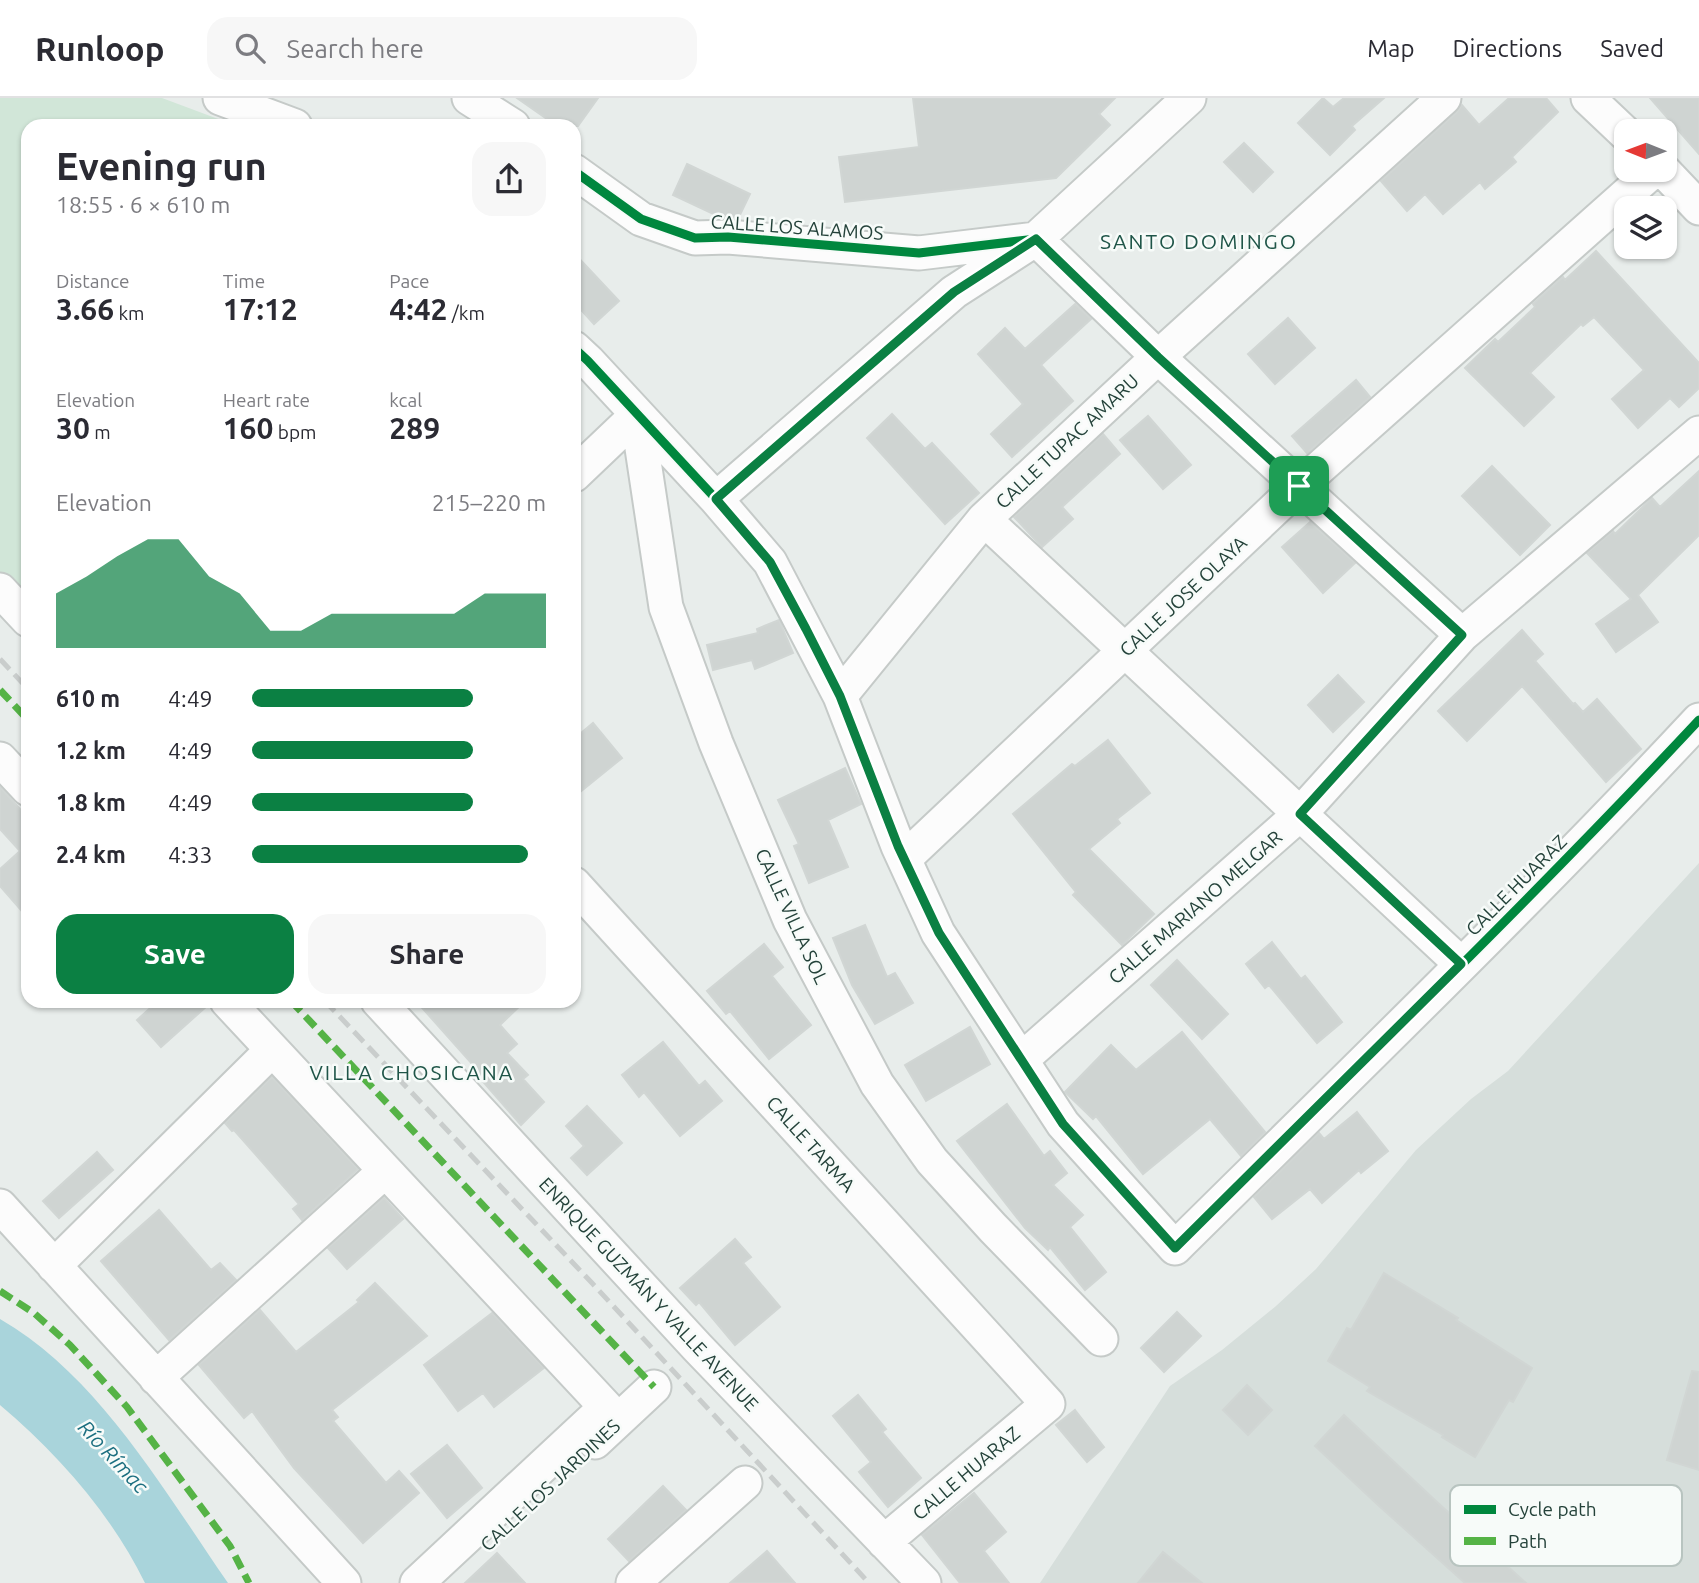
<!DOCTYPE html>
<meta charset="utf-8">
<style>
:root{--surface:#fff;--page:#f7f7f7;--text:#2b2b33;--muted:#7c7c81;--line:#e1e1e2;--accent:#0b8043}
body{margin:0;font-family:Ubuntu,sans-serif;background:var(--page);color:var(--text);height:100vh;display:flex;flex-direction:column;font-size:26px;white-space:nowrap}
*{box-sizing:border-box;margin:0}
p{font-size:23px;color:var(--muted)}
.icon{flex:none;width:38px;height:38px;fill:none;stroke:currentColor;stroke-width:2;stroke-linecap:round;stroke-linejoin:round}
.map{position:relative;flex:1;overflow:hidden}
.sheet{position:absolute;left:21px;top:21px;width:560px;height:889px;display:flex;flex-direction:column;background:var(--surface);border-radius:21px;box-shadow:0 2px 5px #0004}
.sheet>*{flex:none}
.needle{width:46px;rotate:271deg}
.buttons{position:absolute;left:1614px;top:21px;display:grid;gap:14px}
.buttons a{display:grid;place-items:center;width:63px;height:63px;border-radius:14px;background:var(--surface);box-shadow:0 2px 5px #0004;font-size:35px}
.pin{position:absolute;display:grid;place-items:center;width:60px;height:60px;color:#fff;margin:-30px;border-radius:14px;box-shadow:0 4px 10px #0006}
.round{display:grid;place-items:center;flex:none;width:74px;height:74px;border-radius:21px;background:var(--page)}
.headline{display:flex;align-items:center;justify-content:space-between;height:119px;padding:0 35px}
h1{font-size:38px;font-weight:600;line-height:52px}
.metrics{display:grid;grid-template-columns:repeat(3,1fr);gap:10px;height:119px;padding:7px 35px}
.metrics div{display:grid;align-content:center}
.metrics b{font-size:30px;font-weight:600}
.metrics small{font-size:19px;font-weight:400}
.metrics p{font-size:19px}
.chart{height:196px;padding:14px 35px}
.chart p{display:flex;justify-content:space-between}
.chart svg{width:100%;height:126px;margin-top:7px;fill:var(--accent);opacity:.7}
.button{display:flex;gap:14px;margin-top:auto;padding:14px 35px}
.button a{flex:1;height:80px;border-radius:21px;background:var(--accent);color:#fff;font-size:28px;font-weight:600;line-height:80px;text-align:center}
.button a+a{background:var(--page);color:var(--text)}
ul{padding:0 35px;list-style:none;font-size:23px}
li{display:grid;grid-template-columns:112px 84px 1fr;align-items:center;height:52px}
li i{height:18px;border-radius:9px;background:var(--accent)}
header{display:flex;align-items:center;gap:42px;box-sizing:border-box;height:98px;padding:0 35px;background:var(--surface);border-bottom:2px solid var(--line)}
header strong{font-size:33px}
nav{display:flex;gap:38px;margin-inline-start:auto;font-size:24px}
.search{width:490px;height:63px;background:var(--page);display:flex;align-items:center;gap:18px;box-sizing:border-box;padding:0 24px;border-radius:21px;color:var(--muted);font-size:26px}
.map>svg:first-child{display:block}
.built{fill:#d6dedb}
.green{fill:#d1e6d8}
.water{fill:#a9d4db}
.building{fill:#cfd4d2;stroke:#d1d6d4;stroke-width:2}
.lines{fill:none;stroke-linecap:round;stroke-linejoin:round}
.minor-casing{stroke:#c5cac8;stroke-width:37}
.minor{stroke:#fcfcfc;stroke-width:33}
.rail{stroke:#c9cdcc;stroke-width:5;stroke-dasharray:14 7;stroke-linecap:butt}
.quiet{stroke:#55b346;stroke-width:7;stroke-dasharray:14 7;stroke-linecap:butt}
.cycleway-casing{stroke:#f7fbf9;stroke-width:13}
.cycleway{stroke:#00873e;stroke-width:9}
.route-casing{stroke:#fff;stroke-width:14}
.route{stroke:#0b8043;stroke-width:9}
.labels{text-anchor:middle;stroke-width:5;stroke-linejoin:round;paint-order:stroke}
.street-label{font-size:19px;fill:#24423a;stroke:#f7fbf9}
.neighbourhood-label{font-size:21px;letter-spacing:2px;fill:#1f5548;stroke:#f7fbf9}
.water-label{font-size:21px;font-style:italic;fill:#1c6f80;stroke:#f7fbf9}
.key{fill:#f7fbf9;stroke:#b8c4c0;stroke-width:2}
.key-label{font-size:19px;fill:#24423a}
</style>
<header>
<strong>Runloop</strong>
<div class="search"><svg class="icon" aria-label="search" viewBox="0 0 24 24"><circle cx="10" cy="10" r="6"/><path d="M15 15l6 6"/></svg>Search here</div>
<nav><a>Map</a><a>Directions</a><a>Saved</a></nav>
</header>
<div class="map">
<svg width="1699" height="1485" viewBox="0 0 1699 1485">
<rect width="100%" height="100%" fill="#e8edeb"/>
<path class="built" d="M1699,765v720h-659l130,-197 52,-36 54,-44 40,-37 100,-119 55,-51 37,-28z"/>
<path class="green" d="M0,0h162l75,28h-209v480l-28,-31z"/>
<path class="water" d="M0,1221c99,57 164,172 228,264h-83c-34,-69 -86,-128 -145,-178z"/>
<path class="building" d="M517,0h81l-20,28h-21z
M913,0h202l-16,16 11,11 -54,53 -211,24 -6,-45 80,-10z
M1323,0l10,9 11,-9h40l-32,28 3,4 -25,25 -32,-32z
M1509,0h37l12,14 -46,45 4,5 -31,27 -5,-7 -37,32 -18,-20 -18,17 -26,-30 76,-69 5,-7 17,20z
M1650,0h49v56z
M1244,45l29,29 -20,20 -29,-30z
M687,66l63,30 -12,25 -16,-1 -49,-23z
M1596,153l103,112v25l-20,19 -9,-9 -32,30 -26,-29 32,-29 -50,-53 -11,9 -2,-2 -51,49 24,24 -30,29 -59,-58 30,-29 3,3 37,-35 -2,-3 30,-27 2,3z
M574,155l45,48 -25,23 -20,-22z
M1075,206l16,15 -50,46 32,36 -61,56 -21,-23 32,-30 -45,-50 27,-26 20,21z
M1288,220l27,30 -40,36 -27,-30z
M1356,282l14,17 -63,56 -15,-17z
M892,316l33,35 7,-6 47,50 -34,31 -78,-86z
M1148,318l43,49 -28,24 -43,-49z
M1103,336l17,20 -58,53 11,12 -31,28 -28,-30z
M1492,368l58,59 -30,30 -58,-59z
M1699,373v64l-61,60 20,27 -42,30 -20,-28 35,-25 -44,-46 26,-22 2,3 37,-36 8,9z
M1310,424l45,41 -32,30 -41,-46z
M779,522l14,33 -38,16 -3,-9 -39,10 -6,-25 51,-12 -1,-4z
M1522,532l21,24 -8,7 38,43 2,-1 8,9 14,-13 44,50 -35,33 -84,-96 -55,55 -29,-30z
M1338,577l26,27 -31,30 -25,-27z
M593,625l29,35 -48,39v-58z
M1108,642l42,53 -33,26 3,4 -31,26 65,65 -32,31 -49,-50 3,-3 -63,-78 59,-50 3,2z
M845,670l16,36 -33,16 20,47 -39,16 -15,-37 5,-2 -21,-44z
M0,689l28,31v100l-28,-32v-17l20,-18 -20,-22z
M865,827l22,52 8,-4 18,30 -38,21 -23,-39 -19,-47z
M1272,844l29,37 4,-3 37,46 -25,21 -48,-58 -4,3 -19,-24z
M764,846l19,23 -11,9 39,49 -42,34 -39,-48 -4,3 -19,-23z
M1177,862l51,54 -26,25 -51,-54z
M158,903h50v4l-47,42 -24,-27z
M416,903h109l-25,24 17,19 -10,9 21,22 -5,4 21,23 -23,23 -50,-57 3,-2z
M970,929l20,37 -64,37 -21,-36z
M1182,934l83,100 -24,24 -31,-37 -67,55 -47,-58 -3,3 -28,-27 46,-47 25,25z
M663,944l36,44 6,-5 17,20 -42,35 -36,-44 -5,5 -17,-22z
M272,979l86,92 -56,51 -9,-11 6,-5 -65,-74 -2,1 -7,-8z
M1007,1006l37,52 6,-5 17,22 -14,12 30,30 -13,12 36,45 -21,18 -35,-43 -2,3 -23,-22 -68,-87z
M587,1008l35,37 -35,32 -16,-17 13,-12 -18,-20z
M1357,1014l31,39 -27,22 -2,-3 -37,33 -12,-14 -38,30 -18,-22 65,-64 5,6z
M97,1054l16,18 -54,48 -16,-17z
M384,1100l19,21 -56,50 -19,-21z
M159,1112l52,60 9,-7 16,17 -67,60 -68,-79z
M735,1141l16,18 -8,6 37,44 -45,38 -36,-43 -3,3 -16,-17z
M1384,1175l74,45 -2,2 76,48 -19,34 -4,-2 -34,57 -33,-20 1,-2 -76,-44 3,-4 -42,-26 19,-33 4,2z
M375,1185l52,53 -95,74 6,7 -5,4 53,62 13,-12 20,22 -56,50 -69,-75 -42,-57 -8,7 -45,-53 61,-55 36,42 63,-50 -2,-2z
M1177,1214l24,24 -37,36 -23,-24z
M492,1215l52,55 -50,39 -11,-14 -25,18 -34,-46z
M1692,1273l7,1v98l-32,-10z
M1247,1287l25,25 -24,25 -25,-25z
M858,1297l28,34 -4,3 39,46 -33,29 -29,-35 12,-10 -38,-46z
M1075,1312l29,37 -17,15 -31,-37z
M1344,1317l93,87 89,81h-61l-87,-78 -63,-59z
M447,1347l35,43 -35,30 -36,-44z
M663,1388l23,24 -57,51 -21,-22z
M974,1395l32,39 -22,19 25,32h-49l-38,-48z
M767,1453l28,32h-65z
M1163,1454l39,31h-64z
M497,1455l28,30h-60z"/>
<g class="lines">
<defs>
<path id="minor" d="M220,0l75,28
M469,0l44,28
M1588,0l38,36
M1663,72l36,38
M574,73l67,48 54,19 33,-1 191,16 117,-14 122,118 304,278
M574,250l14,13 128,138 54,63 70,134 58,150 40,87 125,191 112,124c176,-174 355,-347 524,-528
M637,317l29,192 50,136 74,177 87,164 55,77 61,67 108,111
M574,377l63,-60
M716,401l238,-207 82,-53 153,-141
M984,421l477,445
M0,492l28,30
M840,598l144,-177 174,-162 286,-259
M0,661l28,30
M904,761l395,-373 355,-316
M574,786l474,520 -164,138
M227,903l379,406 -189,176
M378,903l319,346 227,236
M1022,961l278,-245 162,-179 237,-202
M0,1108l344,377
M54,1168l218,-216
M156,1280l229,-207
M595,1344l59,-55
M633,1485l112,-100"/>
</defs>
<use href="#minor" class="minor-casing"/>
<use href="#minor" class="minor"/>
<path class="rail" d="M0,561l28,30
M325,903l267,282 277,300"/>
<path class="quiet" d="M0,592l28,30
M291,903l363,386
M0,1193l34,22 36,32 57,62 103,139 19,37"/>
<defs>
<path id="cycleway" d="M574,73l67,48 54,19 33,-1 191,16 117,-14 122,118 304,278
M574,250l14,13 128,138 54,63 70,134 58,150 40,87 125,191 112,124c176,-174 355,-347 524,-528"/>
</defs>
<use href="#cycleway" class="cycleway-casing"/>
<use href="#cycleway" class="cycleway"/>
</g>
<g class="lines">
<defs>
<path id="route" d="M1036,141l122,118 304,278 -162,179 161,150 -286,284 -112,-124 -124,-191 -41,-87 -58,-150 -34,-67 -36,-67 -54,-63 238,-207z"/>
</defs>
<use href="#route" class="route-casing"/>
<use href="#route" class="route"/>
</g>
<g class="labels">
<g class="street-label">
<text transform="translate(797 129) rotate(4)" y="7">CALLE LOS ALAMOS</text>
<text transform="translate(1067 343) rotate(-43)" y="7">CALLE TUPAC AMARU</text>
<text transform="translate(1183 498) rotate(-43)" y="7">CALLE JOSE OLAYA</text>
<text transform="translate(1516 787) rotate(-45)" y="7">CALLE HUARAZ</text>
<text transform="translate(1195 809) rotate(-41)" y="7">CALLE MARIANO MELGAR</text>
<text transform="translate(792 818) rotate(65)" y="7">CALLE VILLA SOL</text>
<text transform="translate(811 1046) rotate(48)" y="7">CALLE TARMA</text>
<text transform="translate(649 1196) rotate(47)" y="7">ENRIQUE GUZMÁN Y VALLE AVENUE</text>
<text transform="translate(966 1375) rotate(-40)" y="7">CALLE HUARAZ</text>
<text transform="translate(550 1387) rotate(-43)" y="7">CALLE LOS JARDINES</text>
</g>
<g class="neighbourhood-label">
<text x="1199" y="151">SANTO DOMINGO</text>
<text x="412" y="982">VILLA CHOSICANA</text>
</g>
<g class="water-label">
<text transform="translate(113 1359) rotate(47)" y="7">Río Rímac</text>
</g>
</g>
<rect x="1450" y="1387" width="232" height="81" rx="10" class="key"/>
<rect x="1464" y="1407" width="32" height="9" fill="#00873e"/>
<rect x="1464" y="1439" width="32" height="8" fill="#55b346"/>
<g class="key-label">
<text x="1508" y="1418">Cycle path</text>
<text x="1508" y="1450">Path</text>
</g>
</svg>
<div class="buttons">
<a><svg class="needle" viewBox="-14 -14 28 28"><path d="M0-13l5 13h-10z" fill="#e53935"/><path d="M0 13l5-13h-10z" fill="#7c7c81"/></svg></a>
<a><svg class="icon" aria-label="layers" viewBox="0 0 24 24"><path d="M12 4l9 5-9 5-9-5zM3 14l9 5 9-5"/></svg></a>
</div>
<div class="pin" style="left:1299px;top:388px;background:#1e9e55"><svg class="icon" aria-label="arrive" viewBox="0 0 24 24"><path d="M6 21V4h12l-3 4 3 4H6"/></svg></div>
<section class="sheet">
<div class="headline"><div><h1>Evening run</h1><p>18:55 · 6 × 610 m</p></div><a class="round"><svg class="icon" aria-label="share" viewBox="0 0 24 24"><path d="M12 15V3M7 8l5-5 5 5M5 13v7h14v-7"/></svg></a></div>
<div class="metrics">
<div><p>Distance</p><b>3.66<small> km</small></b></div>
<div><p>Time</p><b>17:12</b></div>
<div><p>Pace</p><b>4:42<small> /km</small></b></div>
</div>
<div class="metrics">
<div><p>Elevation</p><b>30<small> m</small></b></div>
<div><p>Heart rate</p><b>160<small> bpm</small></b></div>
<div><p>kcal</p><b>289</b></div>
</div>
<div class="chart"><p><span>Elevation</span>215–220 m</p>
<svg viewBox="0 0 160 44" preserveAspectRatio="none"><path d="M0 44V25L10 19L20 12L30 6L40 6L50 19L60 25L70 38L80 38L90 32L100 32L110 32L120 32L130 32L140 25L150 25L160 25V44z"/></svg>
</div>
<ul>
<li><b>610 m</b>4:49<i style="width:75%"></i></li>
<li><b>1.2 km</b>4:49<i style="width:75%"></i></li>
<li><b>1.8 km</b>4:49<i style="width:75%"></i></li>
<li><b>2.4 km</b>4:33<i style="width:94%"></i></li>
</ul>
<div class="button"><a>Save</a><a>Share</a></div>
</section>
</div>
